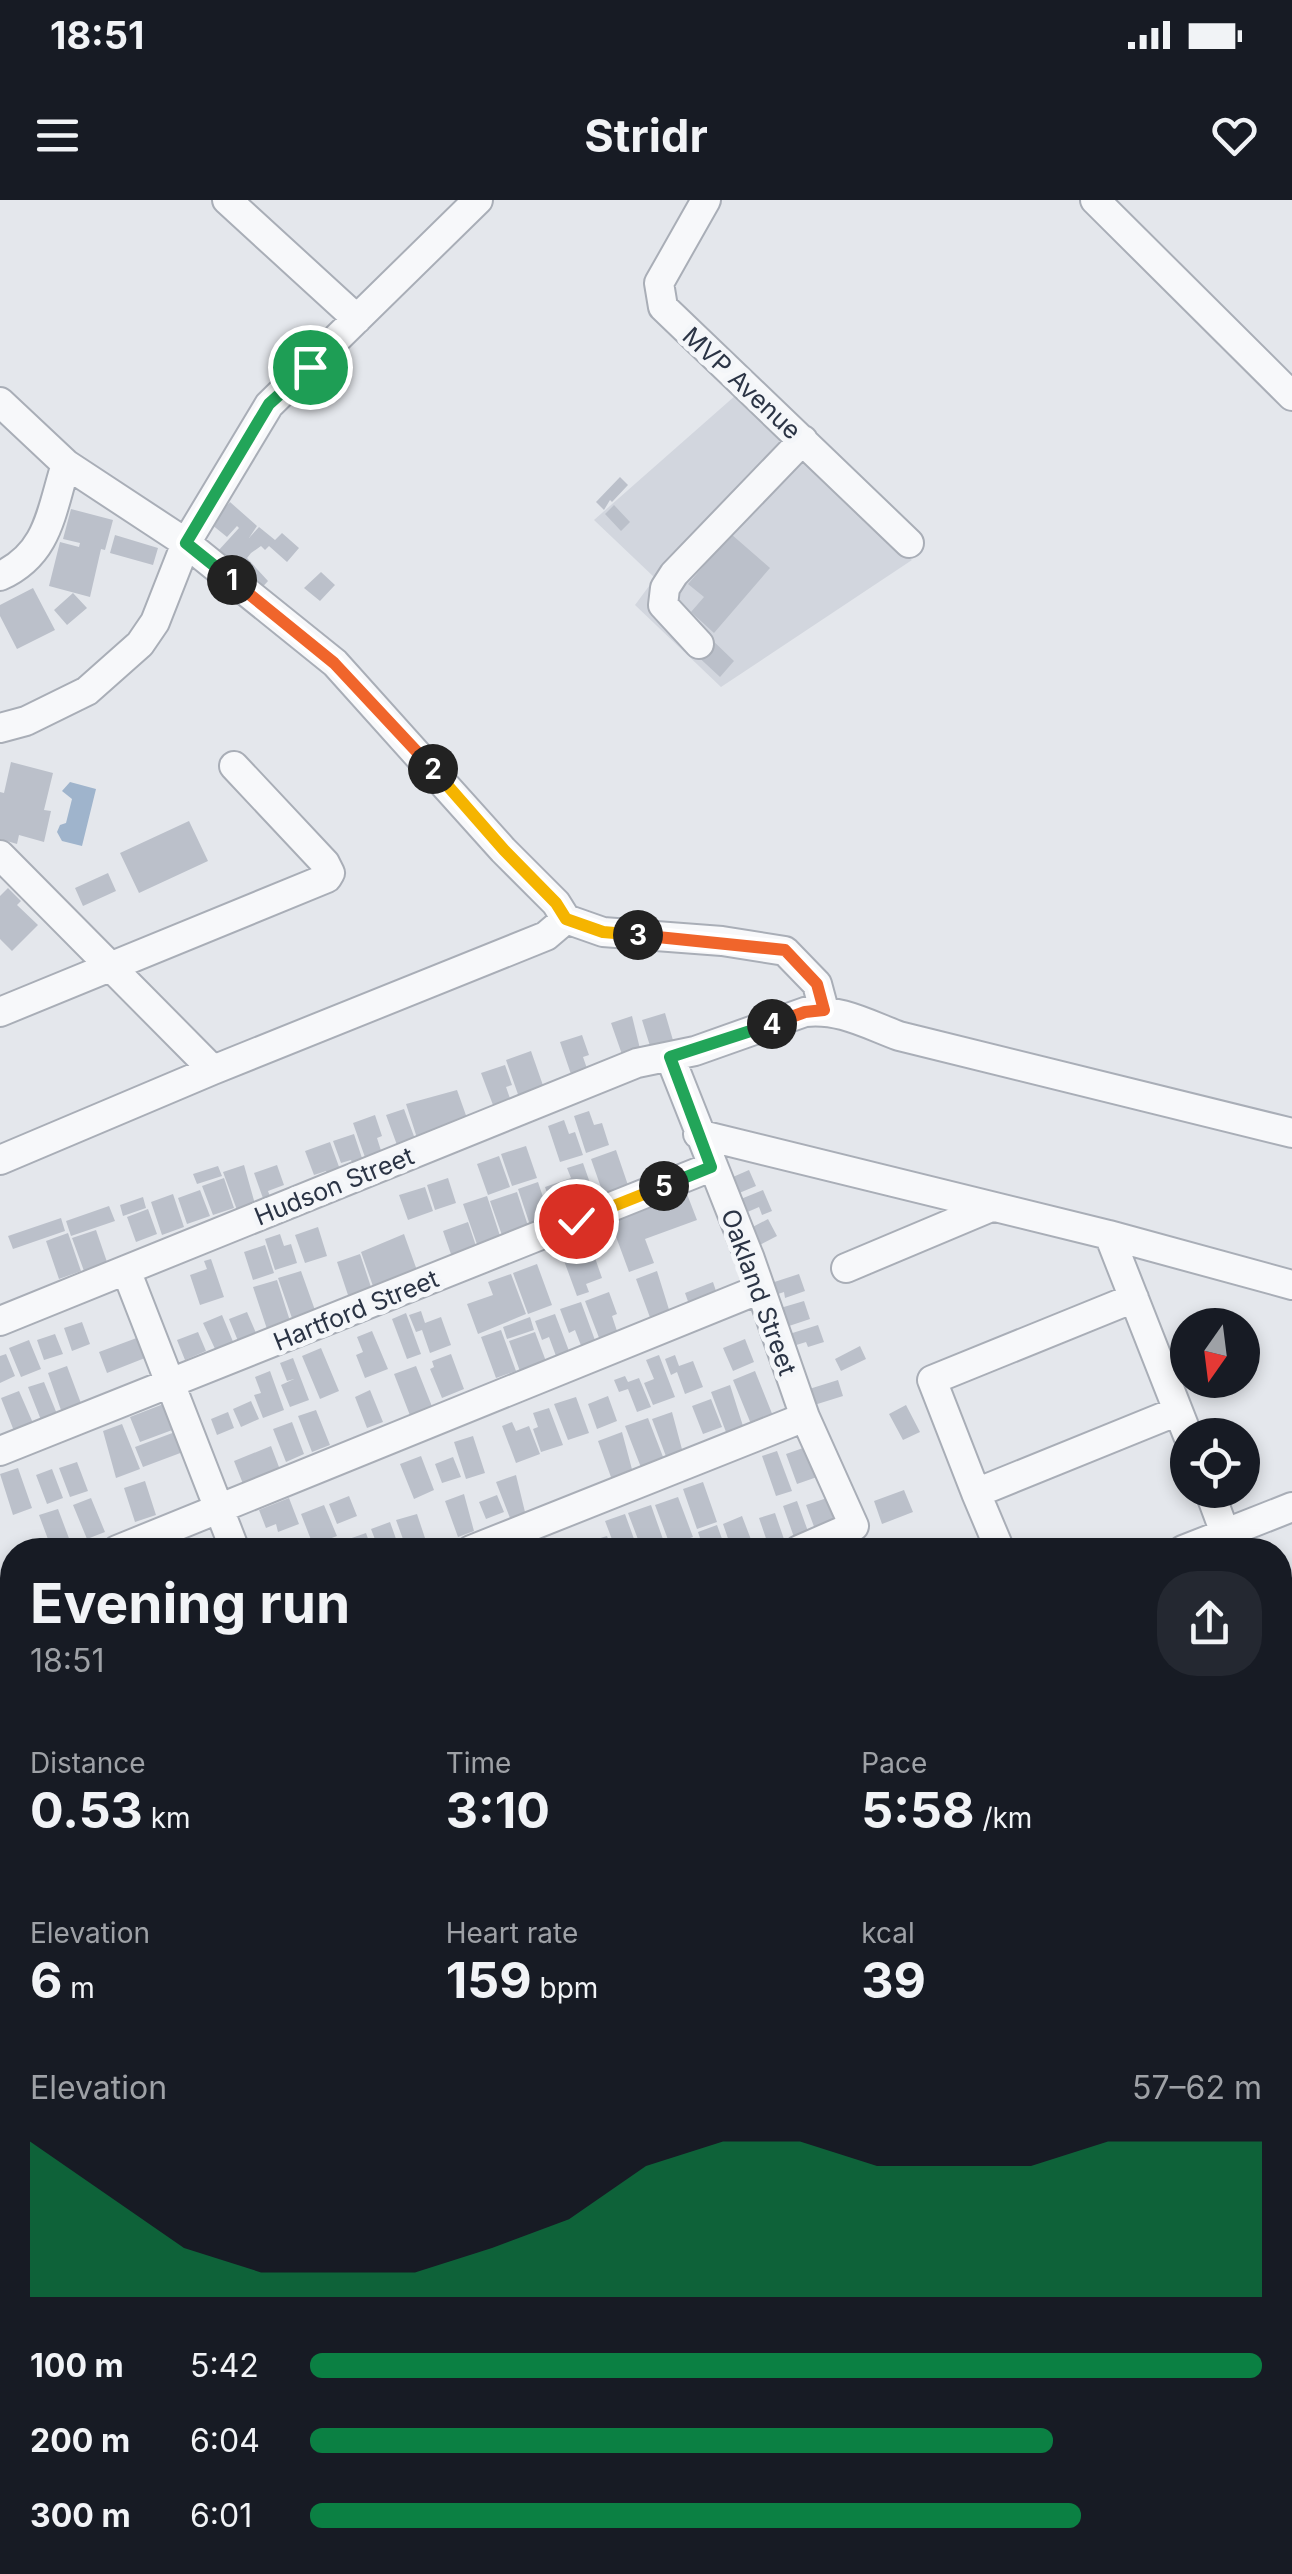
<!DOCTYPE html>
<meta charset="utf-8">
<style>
:root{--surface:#171b24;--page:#242831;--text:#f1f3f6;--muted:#9ea1a6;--accent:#0b8043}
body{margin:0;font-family:Inter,sans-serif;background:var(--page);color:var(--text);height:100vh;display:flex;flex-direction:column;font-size:38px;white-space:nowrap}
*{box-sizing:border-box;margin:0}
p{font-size:32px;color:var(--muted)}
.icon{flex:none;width:55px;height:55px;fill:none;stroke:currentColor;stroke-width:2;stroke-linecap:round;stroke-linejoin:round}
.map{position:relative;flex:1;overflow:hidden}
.drawer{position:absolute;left:0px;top:1338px;width:1292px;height:1038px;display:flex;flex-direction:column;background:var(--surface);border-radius:40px 40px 0 0;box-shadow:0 5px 15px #0003}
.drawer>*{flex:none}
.needle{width:65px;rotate:194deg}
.controls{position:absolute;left:1170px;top:1108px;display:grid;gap:20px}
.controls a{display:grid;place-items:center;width:90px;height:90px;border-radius:50%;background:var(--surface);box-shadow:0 5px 15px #0003;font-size:50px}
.pin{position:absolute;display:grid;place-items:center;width:85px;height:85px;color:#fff;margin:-42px;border:5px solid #fff;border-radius:50%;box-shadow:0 2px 10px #0007}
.km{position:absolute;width:50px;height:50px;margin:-25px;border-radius:50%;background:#222;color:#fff;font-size:28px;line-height:50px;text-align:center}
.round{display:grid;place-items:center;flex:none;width:105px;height:105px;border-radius:40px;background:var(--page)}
.headline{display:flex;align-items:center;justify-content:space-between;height:170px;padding:0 30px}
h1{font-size:55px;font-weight:700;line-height:75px}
.metrics{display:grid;grid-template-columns:repeat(3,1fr);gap:15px;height:170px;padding:10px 30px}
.metrics div{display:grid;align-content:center}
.metrics b{font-size:50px;font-weight:700}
.metrics small{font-size:28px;font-weight:400}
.metrics p{font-size:28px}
.chart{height:280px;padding:20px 30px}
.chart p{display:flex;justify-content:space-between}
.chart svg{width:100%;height:180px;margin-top:10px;fill:var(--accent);opacity:.7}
ul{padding:0 30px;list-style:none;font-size:32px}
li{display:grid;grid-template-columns:160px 120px 1fr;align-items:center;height:75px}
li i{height:25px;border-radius:12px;background:var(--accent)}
.status{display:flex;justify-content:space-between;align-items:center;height:70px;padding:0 50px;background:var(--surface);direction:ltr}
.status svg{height:28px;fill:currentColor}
header{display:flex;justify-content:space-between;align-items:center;height:130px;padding:0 30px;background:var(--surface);font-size:45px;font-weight:700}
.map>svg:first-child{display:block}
.built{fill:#d2d6de}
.water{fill:#9fb4cc}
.building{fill:#bbc0ca}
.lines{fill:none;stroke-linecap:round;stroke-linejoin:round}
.minor-casing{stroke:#a9aeb7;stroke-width:32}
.path{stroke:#c2c5cb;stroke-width:4;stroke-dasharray:8 8;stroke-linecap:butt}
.minor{stroke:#f7f8fa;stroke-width:28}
.split-1-casing{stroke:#fff;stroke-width:20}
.split-2-casing{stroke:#fff;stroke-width:20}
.split-3-casing{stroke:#fff;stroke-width:20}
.split-4-casing{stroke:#fff;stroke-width:20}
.split-5-casing{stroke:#fff;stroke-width:20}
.split-6-casing{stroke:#fff;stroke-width:20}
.split-1{stroke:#22a559;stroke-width:12}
.split-2{stroke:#f0652b;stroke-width:12}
.split-3{stroke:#f5b400;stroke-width:12}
.split-4{stroke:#f0652b;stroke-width:12}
.split-5{stroke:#22a559;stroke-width:12}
.split-6{stroke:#f5b400;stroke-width:12}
.labels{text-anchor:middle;stroke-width:10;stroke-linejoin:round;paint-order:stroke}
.street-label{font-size:25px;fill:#2b3445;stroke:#f4f6f9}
</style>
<div class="status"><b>18:51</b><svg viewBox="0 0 49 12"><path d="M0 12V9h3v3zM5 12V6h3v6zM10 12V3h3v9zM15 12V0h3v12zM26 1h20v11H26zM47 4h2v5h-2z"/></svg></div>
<header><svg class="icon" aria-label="menu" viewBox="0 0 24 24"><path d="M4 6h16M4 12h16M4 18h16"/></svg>Stridr<svg class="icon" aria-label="heart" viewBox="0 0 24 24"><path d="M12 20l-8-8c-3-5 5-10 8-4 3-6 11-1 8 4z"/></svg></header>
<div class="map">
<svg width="1292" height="2374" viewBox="0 0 1292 2374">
<rect width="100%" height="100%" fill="#e4e7ec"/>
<path class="built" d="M736,195l176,165 -191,127 -86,-82 20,-27 -61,-58z"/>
<path class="water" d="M70,582l26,7 -14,57 -20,-5 -5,-9 3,-7 6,-2 6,-24 -10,-8z"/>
<path class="building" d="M620,277l8,8 -16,17 -2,-2 -6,10 -8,-8z
M230,302l27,24 -8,12 10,-11 16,13 7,-7 17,15 -12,14 -18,-16 -4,4 -4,-4 -10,7 -4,5 21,23 -9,10 -41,-40 21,-23 -2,-2 -10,11 -16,-13z
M614,305l16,17 -9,9 -16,-17z
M71,309l42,11 -8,30 -4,-1 -11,48 -41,-11 11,-44 19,5 1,-4 -17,-4z
M731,334l39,34 -56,65 -23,-21 13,-15 -16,-13z
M115,335l43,13 -5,17 -43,-12z
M321,372l14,13 -15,16 -16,-13z
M33,388l22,42 -38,19 -17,-33v-11z
M73,393l14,15 -20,17 -13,-15z
M708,436l26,25 -14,16 -27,-25z
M11,562l42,11 -9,37 7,1 -7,31 -25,-7 -2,9 -17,-5v-47l4,1z
M189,621l19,40 -69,32 -19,-40z
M108,673l8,18 -33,15 -8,-18z
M8,688l13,13 -4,4 21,20 -26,26 -12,-12v-43z
M665,813l10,34 -12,3 -2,-7 -11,3 -8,-26z
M632,816l10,41 -17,6 -14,-40z
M582,835l7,20 -6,2 7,20 -16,6 -14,-41z
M531,851l15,43 -25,9 -15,-43z
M505,865l7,20 -6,2 7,20 -17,6 -15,-40z
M457,890l11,31 -49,23 -13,-40z
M404,909l11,30 -18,6 -11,-30z
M589,911l5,14 8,-2 7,22 -23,8 -12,-37z
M375,915l7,21 -5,2 6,19 -16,6 -14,-40z
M564,920l5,14 6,-2 8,23 -23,7 -12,-36z
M354,934l11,33 -10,3 -4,-10 -10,3 -8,-22z
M330,942l12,33 -13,5 -3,-9 -12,4 -9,-24z
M526,946l11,32 -25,8 -11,-32z
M616,950l14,41 -25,8 -14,-40z
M499,956l11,31 -22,8 -11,-31z
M583,963l14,40 -42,14 -10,-30 26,-9 -4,-10z
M244,965l11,39 -18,6 -14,-38z
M277,965l7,20 -16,6 4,11 -7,2 -11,-31z
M218,966l4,10 -25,8 -4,-10z
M749,970l7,16 -24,10 -6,-16z
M224,978l10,30 -21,7 -11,-29z
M448,978l8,25 -21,7 -8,-25z
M538,982l13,39 -20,7 -13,-39z
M425,987l8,24 -25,9 -9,-25z
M200,990l10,26 -23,8 -9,-26z
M763,990l9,21 -10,4 -3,-8 -23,10 -5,-14z
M517,992l13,40 -26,9 -14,-40z
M173,994l11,33 -22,8 -11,-33z
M687,994l10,26 -52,19 9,24 -25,9 -18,-49z
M487,996l15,46 -23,8 -16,-46z
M143,997l3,11 -23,8 -3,-11z
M109,1006l6,15 -44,15 -5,-15z
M148,1009l9,25 -21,8 -9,-25z
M61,1018l4,13 -52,18 -5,-13z
M768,1019l9,17 -23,12 -9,-17z
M468,1022l9,27 -25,8 -9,-26z
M318,1027l9,29 -22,7 -10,-28z
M96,1030l11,32 -23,9 -12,-33z
M68,1033l13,38 -22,8 -13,-38z
M280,1034l4,12 7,-2 6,19 -22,7 -10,-31z
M404,1034l15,42 -45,13 -13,-37z
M571,1043l6,18 17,-6 8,23 -16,6 3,8 -12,4 -18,-49z
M265,1045l9,28 -21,7 -9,-28z
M360,1054l12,36 -23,8 -12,-36z
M211,1059l13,38 -24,8 -10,-30 17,-6 -3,-8z
M537,1064l15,41 -24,9 -15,-41z
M301,1071l15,42 -23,8 -15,-43z
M657,1071l14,45 -19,7 -16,-44z
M511,1074l15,40 -48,20 -11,-30 26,-9 -5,-13z
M799,1074l6,17 -20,7 -1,-6 -15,5 -4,-12z
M277,1080l13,41 -23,8 -14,-42z
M713,1082l6,18 -28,10 -6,-17z
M609,1092l8,22 -5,2 7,21 -18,6 -16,-42z
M804,1101l6,18 -27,9 -6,-19z
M581,1102l15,41 -14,5 -7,-18 -6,3 -9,-24z
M421,1111l4,12 16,-6 10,28 -21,8 -8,-23 -6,2 -7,-17z
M247,1112l9,21 -18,8 -9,-22z
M406,1113l15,41 -14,5 -15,-40z
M555,1114l14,37 -13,5 -7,-19 -7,3 -7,-19z
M222,1115l12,29 -18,7 -13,-28z
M530,1117l4,13 -27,9 -4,-12z
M82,1122l8,22 -18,7 -8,-23z
M818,1125l6,17 -16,5 -2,-5 -16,5 -4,-12z
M501,1130l15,41 -20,7 -15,-41z
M372,1131l16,38 -23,9 -9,-23 7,-3 -6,-15z
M198,1132l8,19 -21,9 -8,-20z
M535,1132l12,32 -26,10 -12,-33z
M55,1134l8,20 -19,6 -7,-20z
M142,1136l8,20 -43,17 -8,-21z
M745,1139l9,23 -21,9 -10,-23z
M29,1140l12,29 -20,8 -12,-29z
M860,1146l6,13 -25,12 -6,-12z
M321,1148l18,43 -19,8 -18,-43z
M6,1154l9,22 -15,7v-27z
M451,1154l13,35 -22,9 -12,-29 4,-2 -2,-6z
M659,1155l16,42 -22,8 -9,-22 10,-4 -8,-19z
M675,1155l4,11 14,-5 10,26 -18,7 -8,-22 -6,3 -6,-16z
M293,1158l16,42 -19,7 -9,-22 13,-6 -7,2 -7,-18z
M67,1166l15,40 -20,7 -14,-40z
M416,1166l17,43 -22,9 -17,-44z
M270,1171l14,39 -21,8 -9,-23 7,-2 -6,-16z
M755,1171l18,45 -22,8 -18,-44z
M625,1176l3,6 11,-4 12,29 -14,5 -9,-23 -9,3 -5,-12z
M838,1180l5,16 -32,10 -5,-16z
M44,1182l13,32 -16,6 -13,-33z
M730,1185l13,41 -17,6 -15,-40z
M370,1190l13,32 -16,6 -12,-31z
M19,1191l14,32 -19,8 -13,-33z
M608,1196l9,25 -20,8 -9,-25z
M576,1197l13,36 -21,7 -14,-36z
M711,1199l11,28 -19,7 -11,-28z
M251,1201l8,18 -18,8 -8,-18z
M166,1203l9,26 -35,13 -10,-25z
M906,1205l14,27 -17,8 -14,-26z
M549,1208l14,37 -22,7 -8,-23 5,-2 -5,-14z
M316,1210l14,35 -18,7 -14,-36z
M228,1212l6,16 -17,7 -6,-16z
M672,1212l11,41 -16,6 -15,-40z
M648,1218l17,44 -23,8 -17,-44z
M292,1222l12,32 -18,8 -13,-33z
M512,1222l4,9 13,-5 11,28 -24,9 -14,-37z
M122,1224l18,45 -24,9 -13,-47z
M175,1232l8,20 -40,15 -8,-20z
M622,1232l11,41 -21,7 -14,-39z
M473,1236l12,37 -19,6 -12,-37z
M271,1246l11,29 -37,14 -11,-28z
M806,1247l11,30 -20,7 -11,-30z
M777,1251l15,40 -16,5 -14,-40z
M421,1256l13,34 -20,9 -14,-35z
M453,1257l8,20 -19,6 -7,-19z
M77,1262l11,29 -18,6 -11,-29z
M18,1268l14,40 -19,7 -13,-41z
M52,1269l11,29 -16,6 -11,-29z
M516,1275l9,37 -15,6 -14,-36z
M145,1281l11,34 -21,7 -11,-34z
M703,1282l14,40 -20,7 -14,-40z
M904,1290l9,22 -31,12 -8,-23z
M464,1294l10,37 -16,6 -13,-36z
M497,1295l7,17 -18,7 -7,-17z
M349,1296l8,20 -20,8 -8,-20z
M678,1297l15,40 -23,8 -15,-40z
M91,1298l14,34 -18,7 -14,-34z
M289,1298l10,26 -21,8 -2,-8 -10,4 -7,-18z
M827,1298l10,27 -21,7 -10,-27z
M797,1301l12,33 -14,6 -12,-34z
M324,1305l13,31 -24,9 -12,-31z
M651,1305l14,40 -23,5 -14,-37z
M58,1309l15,40 -3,1h-18l-13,-35z
M775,1313l11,32 -16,5 -11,-32z
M417,1314l12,36h-22l-11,-30z
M625,1314l13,36h-22l-11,-29z
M742,1316l13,34h-23l-9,-26z
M390,1322l10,28h-21l-8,-21z
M717,1325l9,25h-22l-6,-18z
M366,1333l6,17h-23l-3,-10z
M607,1336l5,14h-26l-2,-7z
M12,1412v49l-12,-31v-13z
M12,1486v23l-7,3 -5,-22z
M12,1567v24l-7,3 -5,-23z
M11,1619l1,27 -12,4v-27z
M12,1693v44l-2,1 -10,-23v-17z
M5,1745l7,22v26l-12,4v-50z
M11,1846l1,46 -6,2 -6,-16v-28z
M5,1904l7,21v21l-12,4v-44z
M11,1995l1,37 -9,3 -3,-9v-27z
M802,2362h27l7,12h-28z
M928,2362h26l4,12h-25z"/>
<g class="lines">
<defs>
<path id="minor" d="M227,0l130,119
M706,0l-47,83 4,24 246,236
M1095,0l197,196
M0,202l66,62 120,79 149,120 168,187 53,53 10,16 -20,17 -333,134 -213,90
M0,376c49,-22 51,-65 66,-112
M699,444l-36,-39 2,-17 9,-14 129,-134
M0,528l26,-7 61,-30 53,-47 15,-22 31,-79 83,-138 209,-205
M0,655l213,215
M566,719l37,13 119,9 63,10 32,33 7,26
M0,812l327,-134 3,-5 -5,-10 -91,-97
M670,857l80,202 55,158 49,109 -55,24
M698,934l411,101 183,50
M1109,1035l79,201
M846,1068l145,-61
M126,1070l109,280
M0,1121l637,-258 58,-12 110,-39c34,-4 62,12 94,24l393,97
M0,1251l711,-284
M1209,1290l16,43
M976,1293l-44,-113 202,-82
M117,1350l643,-261
M471,1350l334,-133
M1000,1350l-24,-57 202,-82
M1183,1350l109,-43
M0,1395l12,-5
M1280,1459l12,-5
M0,1535l12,-5
M1280,1597l12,-5
M0,1669l12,-5
M1280,1709l11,26
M0,1820l12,-5
M0,1965l12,-5
M0,2094l12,-5
M0,2227l12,5
M1280,2291l12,-10
M191,2362l13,12
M331,2362l6,12
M428,2362l7,12
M758,2362l4,8
M908,2362l5,12
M256,2374l20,-12
M528,2374l18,-12
M688,2374l20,-12
M853,2374l19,-12
M1188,2374l13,-12"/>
</defs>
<use href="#minor" class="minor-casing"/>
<path class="path" d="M980,2362l5,12"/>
<use href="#minor" class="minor"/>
</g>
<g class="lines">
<defs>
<path id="split-1" d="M232,380l-46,-37 83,-139 41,-37"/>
<path id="split-2" d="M232,380l102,83 99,106"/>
<path id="split-3" d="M433,569l71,81 52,53 10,16 37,13 35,3"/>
<path id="split-4" d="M638,735l147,15 32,34 7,26 -19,2 -33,12"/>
<path id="split-5" d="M664,986l47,-19 -41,-110 102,-33"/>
<path id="split-6" d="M576,1021l88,-35"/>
</defs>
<use href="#split-1" class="split-1-casing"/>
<use href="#split-2" class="split-2-casing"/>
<use href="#split-3" class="split-3-casing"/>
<use href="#split-4" class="split-4-casing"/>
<use href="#split-5" class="split-5-casing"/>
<use href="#split-6" class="split-6-casing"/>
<use href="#split-1" class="split-1"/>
<use href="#split-2" class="split-2"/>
<use href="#split-3" class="split-3"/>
<use href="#split-4" class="split-4"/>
<use href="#split-5" class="split-5"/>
<use href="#split-6" class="split-6"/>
</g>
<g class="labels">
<g class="street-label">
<text transform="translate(742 183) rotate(43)" y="9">MVP Avenue</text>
<text transform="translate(334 986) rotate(-22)" y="9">Hudson Street</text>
<text transform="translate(759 1092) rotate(70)" y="9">Oakland Street</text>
<text transform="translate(356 1110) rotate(-22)" y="9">Hartford Street</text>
</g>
</g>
</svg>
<div class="controls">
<a><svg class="needle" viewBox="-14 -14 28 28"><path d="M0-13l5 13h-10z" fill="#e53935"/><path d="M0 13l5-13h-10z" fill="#9ea1a6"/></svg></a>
<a><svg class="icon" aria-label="locate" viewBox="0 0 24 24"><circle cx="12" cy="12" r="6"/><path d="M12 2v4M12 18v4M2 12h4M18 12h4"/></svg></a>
</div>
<div class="pin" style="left:310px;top:167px;background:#1e9e55"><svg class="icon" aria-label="arrive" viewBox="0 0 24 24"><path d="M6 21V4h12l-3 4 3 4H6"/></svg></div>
<div class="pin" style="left:576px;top:1021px;background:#d93025"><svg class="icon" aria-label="check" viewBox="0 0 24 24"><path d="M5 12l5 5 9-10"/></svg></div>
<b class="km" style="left:232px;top:380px">1</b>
<b class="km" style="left:433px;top:569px">2</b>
<b class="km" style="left:638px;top:735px">3</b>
<b class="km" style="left:772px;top:824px">4</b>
<b class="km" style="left:664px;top:986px">5</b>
<section class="drawer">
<div class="headline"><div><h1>Evening run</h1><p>18:51</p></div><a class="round"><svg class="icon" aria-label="share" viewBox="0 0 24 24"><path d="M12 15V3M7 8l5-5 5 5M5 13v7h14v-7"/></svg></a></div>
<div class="metrics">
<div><p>Distance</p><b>0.53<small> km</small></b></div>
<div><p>Time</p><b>3:10</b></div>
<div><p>Pace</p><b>5:58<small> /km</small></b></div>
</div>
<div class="metrics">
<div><p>Elevation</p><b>6<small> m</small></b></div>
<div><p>Heart rate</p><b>159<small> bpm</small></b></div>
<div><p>kcal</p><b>39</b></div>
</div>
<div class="chart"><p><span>Elevation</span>57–62 m</p>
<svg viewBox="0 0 160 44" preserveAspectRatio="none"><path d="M0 44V6L10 19L20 32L30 38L40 38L50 38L60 32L70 25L80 12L90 6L100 6L110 12L120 12L130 12L140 6L150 6L160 6V44z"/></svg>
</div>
<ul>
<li><b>100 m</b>5:42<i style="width:100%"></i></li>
<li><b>200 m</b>6:04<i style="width:78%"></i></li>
<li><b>300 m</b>6:01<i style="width:81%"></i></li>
</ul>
</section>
</div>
